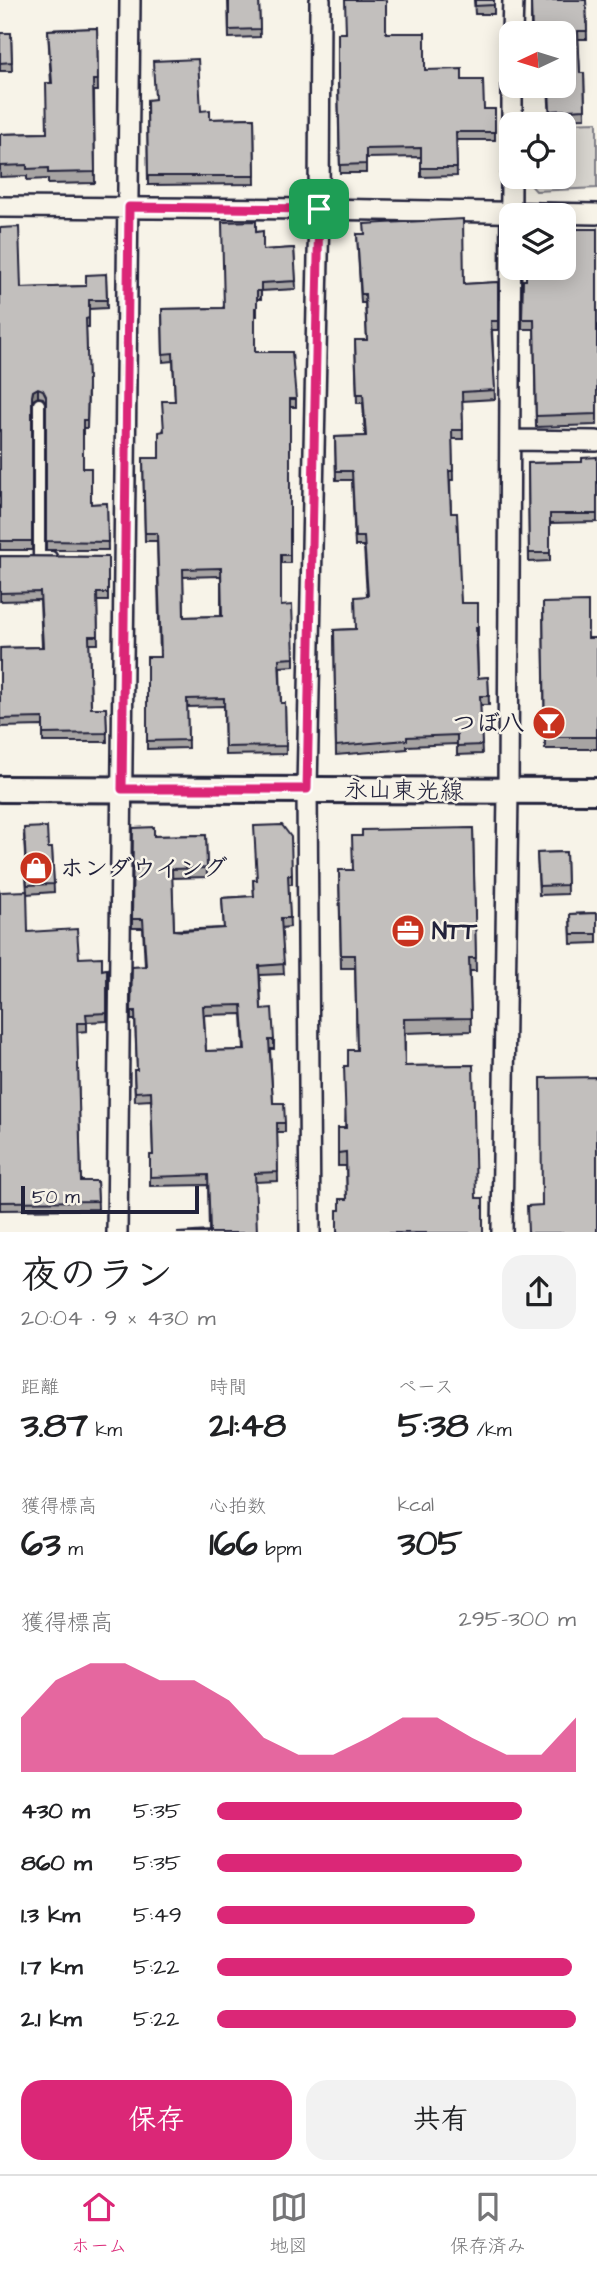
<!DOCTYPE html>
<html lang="ja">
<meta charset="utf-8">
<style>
:root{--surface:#fff;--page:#f2f2f2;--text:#202124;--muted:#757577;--line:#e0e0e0;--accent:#db2777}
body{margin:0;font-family:"Architects Daughter","Klee One",sans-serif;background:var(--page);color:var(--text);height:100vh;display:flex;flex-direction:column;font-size:26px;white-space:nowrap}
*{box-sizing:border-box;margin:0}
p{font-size:23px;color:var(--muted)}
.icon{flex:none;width:38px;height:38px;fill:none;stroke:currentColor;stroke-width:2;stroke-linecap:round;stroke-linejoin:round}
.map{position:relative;height:1232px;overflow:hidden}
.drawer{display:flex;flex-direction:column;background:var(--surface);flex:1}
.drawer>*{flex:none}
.needle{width:46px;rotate:266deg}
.fabs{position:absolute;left:499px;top:21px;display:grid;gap:14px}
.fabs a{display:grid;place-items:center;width:77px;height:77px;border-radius:14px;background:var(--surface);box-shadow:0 4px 18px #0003;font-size:35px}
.scale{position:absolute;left:21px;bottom:18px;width:178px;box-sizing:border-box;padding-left:7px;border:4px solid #22223b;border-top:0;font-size:19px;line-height:24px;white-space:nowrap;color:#22223b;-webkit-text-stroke:5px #f7f3e8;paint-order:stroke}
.pin{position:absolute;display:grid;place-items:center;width:60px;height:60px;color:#fff;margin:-30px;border-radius:14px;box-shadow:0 4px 10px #0006}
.round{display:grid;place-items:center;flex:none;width:74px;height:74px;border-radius:21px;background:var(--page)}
.overview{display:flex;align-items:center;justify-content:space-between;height:119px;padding:0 21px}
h1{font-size:38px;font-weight:800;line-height:52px}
.figures{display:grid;grid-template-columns:repeat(3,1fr);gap:10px;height:119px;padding:7px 21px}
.figures div{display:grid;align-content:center}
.figures b{font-size:35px;font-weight:800}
.figures small{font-size:19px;font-weight:400}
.figures p{font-size:19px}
.chart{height:196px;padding:14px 21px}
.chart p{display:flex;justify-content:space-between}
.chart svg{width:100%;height:126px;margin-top:7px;fill:var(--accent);opacity:.7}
.action{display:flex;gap:14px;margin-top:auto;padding:14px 21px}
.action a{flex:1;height:80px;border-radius:21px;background:var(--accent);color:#fff;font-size:28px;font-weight:800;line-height:80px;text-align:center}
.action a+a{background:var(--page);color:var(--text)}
ul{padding:0 21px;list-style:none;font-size:23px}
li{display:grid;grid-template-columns:112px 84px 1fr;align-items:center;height:52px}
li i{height:18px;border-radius:9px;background:var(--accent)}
.tab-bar{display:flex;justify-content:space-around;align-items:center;height:98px;border-top:2px solid var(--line);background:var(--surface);font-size:19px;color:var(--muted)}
.tab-bar a{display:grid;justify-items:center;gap:4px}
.tab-bar .current{color:var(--accent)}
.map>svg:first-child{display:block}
.green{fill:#d8d5cf;stroke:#7d7c85;stroke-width:2}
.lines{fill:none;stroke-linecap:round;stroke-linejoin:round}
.service-casing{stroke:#22223b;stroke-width:15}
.minor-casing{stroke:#22223b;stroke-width:24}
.tertiary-casing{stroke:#22223b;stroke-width:30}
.service{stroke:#f7f3e8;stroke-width:10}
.minor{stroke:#f7f3e8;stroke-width:19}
.tertiary{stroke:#f7f3e8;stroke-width:24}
.wall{fill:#a7a4a3;stroke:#22223b;stroke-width:2;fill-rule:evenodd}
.shaded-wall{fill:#888684;stroke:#22223b;stroke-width:2}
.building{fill:#c2bfbd;stroke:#22223b;stroke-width:2;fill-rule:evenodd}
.route-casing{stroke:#fff;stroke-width:14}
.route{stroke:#db2777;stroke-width:9}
.labels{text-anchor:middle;stroke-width:5;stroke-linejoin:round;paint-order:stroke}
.poi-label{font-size:24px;font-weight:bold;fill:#22223b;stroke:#f7f3e8;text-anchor:start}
.street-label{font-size:24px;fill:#22223b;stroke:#f7f3e8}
</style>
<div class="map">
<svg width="597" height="1233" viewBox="0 0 597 1233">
<rect width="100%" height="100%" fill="#f7f3e8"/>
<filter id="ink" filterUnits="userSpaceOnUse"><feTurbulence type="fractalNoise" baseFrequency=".0143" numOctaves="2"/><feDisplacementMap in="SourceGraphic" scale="14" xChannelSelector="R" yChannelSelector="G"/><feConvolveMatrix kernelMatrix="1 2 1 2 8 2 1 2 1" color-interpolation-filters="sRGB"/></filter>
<g filter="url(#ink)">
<path class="green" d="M597,122v66l-61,3 -9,-10 1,-4h36v-53h-35z"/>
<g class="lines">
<defs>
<path id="service" d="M39,404v153h12"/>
<path id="minor" d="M512,33l1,-33
M512,124v-38
M0,207l319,2 278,5
M510,440l87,1
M117,1233l13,-1233
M310,1233l-3,-444 12,-580 1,-209
M502,1233l6,-442 3,-614"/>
<path id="tertiary" d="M0,789l597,2"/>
</defs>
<use href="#service" class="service-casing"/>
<use href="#minor" class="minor-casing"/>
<use href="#tertiary" class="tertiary-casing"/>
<use href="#service" class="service"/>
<use href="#minor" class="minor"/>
<use href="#tertiary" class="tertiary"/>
</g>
<path class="wall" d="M228,0h31l1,37 -31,1z
M474,0h20v14h-19z
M586,0l1,39h-9l2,34h4l1,45 -35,1 -2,-33 16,-53h-33v-32z
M97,28l1,63h-4l1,92 -47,1v-5l-21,1v-4l-27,1v-43l47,-1 4,-50 -3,-53z
M0,33h11l1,38h-12z
M346,33h40l39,37 37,10 22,29h11v31h-39l1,36 -36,1v-20l-55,1v15h-26l-2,-89z
M147,100l63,19 44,-1 1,66 -107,1z
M0,228l21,60 65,-2 20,-12 1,34 -18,1v18h-3l2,66 -1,35h-4v40l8,36 16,-1 1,47h-62v-146l-3,-6 -5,-1 -5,3 -1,4v146h-32z
M597,229v196l-61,2 -2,-98h-12l1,-49h3z
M256,232l7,18 31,-2 2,41 -35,2v8h-4v17h-2v36l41,47v8h-6v156h-9v43l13,52v8l-14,1 1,36h4l1,51 -61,1 -1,-49 -37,1 1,41 -41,1v-92h13l-3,-116h-12l-2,-83h16l4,-27 12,-30 -2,-40 -10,1 -1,-53 61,-1zM221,576v40l-37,1 -1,-40z
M357,234l107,50 34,-2v48h-6l3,69 -33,2 1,38h-11l1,41h-3l1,33 10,90h17v33h-1l1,42 10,-1 1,28h-9l2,49 -25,1v-11l-50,2v3l-71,6 -2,-125 22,-1 11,-33 -3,-50h-9l-3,-66h-16l-1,-43 30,-1 -2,-33h-6l-2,-63h12l-2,-37h-4z
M597,457v65l-47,1v38l-21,1 -1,-99 54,-1z
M0,556l108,1v44h-11l1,43h-9l2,64h15l1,34h-64v-16l-43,1v-79l42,-1 -2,-47 -40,1z
M543,603l45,35h9v111h-52z
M473,828l3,143h-6l1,60 -66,2v33l68,-1 -133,145 7,-11 -1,-33h-8v-38h7l3,-62 9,-16 -2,-82h-14l-2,-98h14l9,-34z
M206,835l1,42 -35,1 2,52 50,-2 -2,-30 32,-2 -1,-16 39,-5v9h-4l2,43 -9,1 3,46 -24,1 1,34 13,31v9h-4l3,54 12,20v9h-8l1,49 -23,1 -46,49 -1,-46 -58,1v-31h3l-2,-55 -16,1 -1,-31h3l-2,-50h-4v-9l14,-45 -2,-38h-11v-9l22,-83zM242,1014l2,36 -38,1 -2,-36z
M24,836l24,12h4l2,44 -27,2z
M566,852l1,42 -28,1 -2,-42z
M0,892l28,40 74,38 5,-1v52l-20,1v9l-10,1 4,149h16l1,28 -98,1z
M597,913v30l-26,1 -1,-30z"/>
<path class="shaded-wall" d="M38,388v9l-5,3 -1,4v-8l1,-5z"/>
<path class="building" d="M229,0h30l1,29 -31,1z
M345,0h41v33h39v37l37,-1v11h21l1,29h11v23h-39l1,36h-36v-20l-55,1v15l-26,1 -2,-89v-43h8z
M475,0h19v5l-19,1z
M553,0h33l1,31h-9l2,42h4l1,36 -35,2 -1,-25h15v-53h-32l-1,-32z
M97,28l1,52h-5l2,92 -47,1v-5l-21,1v-4l-27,1v-32l47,-1 -1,-50h6l-4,-53z
M0,33h11l1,29 -12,1z
M198,59l3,52 9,-1v9l44,-1 1,58h-107l-1,-76 8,-1 -2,-38z
M463,219l1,65 34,-2v39h-7l4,69 -33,2 1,38h-11l1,41h-4l2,42h6l4,90h17v24h-2l2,51 10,-1 1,19h-9l2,49 -25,1v-11l-50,2v3l-71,6 -2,-116 22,-1 -1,-32 13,-1 -4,-59h-9l-3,-66h-16l-1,-34 31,-1 -3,-42h-6l-2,-54h12l-2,-46h-4l-4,-60h8l-1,-10z
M256,221v11l7,-1v19l31,-2 2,33 -35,2v8h-4v17h-2v44h37l4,47h-6v156h-9v51l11,-1 2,53 -15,1 2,44h4l1,43 -61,1 -1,-49 -37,1 1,41 -41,1v-84h14l-4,-124h-12l-2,-75h16v-26l5,-1 -2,-30h13l-2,-48 -10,1 -1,-45 62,-1 -2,-86zM221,568l1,48 -38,1 -1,-48z
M19,227l2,61 65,-2v-11l20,-1 1,26h-18v18l-3,1 2,65 -1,36h-4v48h8v36l16,-1 1,39 -62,-1v-145l-3,-6 -5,-2 -5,3 -1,5v145h-32v-313z
M564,229h33v185l-61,2 -2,-97h-12l1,-39h3v-12h38z
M597,457v57h-47v39h-21l-1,-90 54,-1v-4z
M0,556l108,1v36h-11l1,43h-9l2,72h15l1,25 -64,1v-16l-43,1v-71l43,-1 -3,-55 -40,1z
M588,602v36h9v99h-52l-2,-134z
M282,825l9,12 1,38h-4l2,43h-9l3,46 -25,2 2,43 11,-1 2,32h-5l4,63h11l1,20h-8l1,49 -23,1 2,60h-80l33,-2 -2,-56 -58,2v-22h3l-2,-64 -16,1 -1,-22h3l-2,-59h-4l1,-44 14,-1 -3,-47h-11l1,-91 21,-1v9l52,-1 1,33 -35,1 2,61 9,1 41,-3 -2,-30 32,-2 -1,-16h4l-3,-54zM242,1005l3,45 -39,1 -3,-45z
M47,827l1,21h4l2,36 -27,1 -3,-57z
M473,828l3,130h-7l2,60 -67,1 1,47 68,-1 3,133h7v35h-146v-23h3v-11h7l-1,-47 -8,1v-25h8l-2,-62h4v-16h9l-2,-95h-14l-2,-85h14l-1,-34h10v-6z
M566,852l1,33 -28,1 -2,-33z
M27,891l1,41 49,-3 2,29 23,-1v13l5,-1v44l-21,1 1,9h-10l4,158h16l1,20 -98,1v-310z
M597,913v21h-26l-1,-20z
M597,1077v156h-69l-1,-27 15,-1 -1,-127z"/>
</g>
<g class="lines" filter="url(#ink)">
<defs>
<path id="route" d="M129,207l190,2 -12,580h-185z"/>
</defs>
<use href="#route" class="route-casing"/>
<use href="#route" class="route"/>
</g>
<defs>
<symbol id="bar-disc" viewBox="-11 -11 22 22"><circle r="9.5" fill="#c8321e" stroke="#f7f3e8"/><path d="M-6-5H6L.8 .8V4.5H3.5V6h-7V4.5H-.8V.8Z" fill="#fff"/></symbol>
<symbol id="shop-disc" viewBox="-11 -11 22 22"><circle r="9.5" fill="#c8321e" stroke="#f7f3e8"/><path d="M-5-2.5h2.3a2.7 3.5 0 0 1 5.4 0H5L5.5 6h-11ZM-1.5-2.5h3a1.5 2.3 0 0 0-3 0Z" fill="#fff"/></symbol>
<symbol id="office-disc" viewBox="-11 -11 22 22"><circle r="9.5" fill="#c8321e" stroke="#f7f3e8"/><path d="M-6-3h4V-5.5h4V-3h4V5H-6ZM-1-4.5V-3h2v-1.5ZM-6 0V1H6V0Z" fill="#fff"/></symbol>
</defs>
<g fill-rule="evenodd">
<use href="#bar-disc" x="530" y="704" width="38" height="38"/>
<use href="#shop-disc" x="17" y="849" width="38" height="38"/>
<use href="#office-disc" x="389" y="912" width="38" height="38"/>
</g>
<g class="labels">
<g class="poi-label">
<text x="524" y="731" text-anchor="end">つぼ八</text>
<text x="60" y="876">ホンダウイング</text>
<text x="432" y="939">NTT</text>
</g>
<g class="street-label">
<text transform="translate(404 790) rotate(1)" y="8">永山東光線</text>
</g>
</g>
</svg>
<div class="fabs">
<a><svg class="needle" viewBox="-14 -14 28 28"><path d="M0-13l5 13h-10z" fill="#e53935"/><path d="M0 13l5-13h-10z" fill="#757577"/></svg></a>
<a><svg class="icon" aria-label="locate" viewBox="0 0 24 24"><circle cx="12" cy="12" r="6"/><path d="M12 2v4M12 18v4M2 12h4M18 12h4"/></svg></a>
<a><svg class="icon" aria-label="layers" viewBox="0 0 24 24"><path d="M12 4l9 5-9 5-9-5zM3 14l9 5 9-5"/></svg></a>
</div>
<div class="scale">50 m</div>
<div class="pin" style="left:319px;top:209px;background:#1e9e55"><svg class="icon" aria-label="arrive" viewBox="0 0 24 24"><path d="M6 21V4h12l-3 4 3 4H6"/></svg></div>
</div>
<section class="drawer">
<div class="overview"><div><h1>夜のラン</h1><p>20:04 · 9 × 430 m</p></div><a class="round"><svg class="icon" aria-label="share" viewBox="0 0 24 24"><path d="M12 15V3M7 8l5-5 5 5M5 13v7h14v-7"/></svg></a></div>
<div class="figures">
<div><p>距離</p><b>3.87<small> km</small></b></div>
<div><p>時間</p><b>21:48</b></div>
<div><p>ペース</p><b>5:38<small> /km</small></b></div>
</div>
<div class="figures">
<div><p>獲得標高</p><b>63<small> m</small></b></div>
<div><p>心拍数</p><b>166<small> bpm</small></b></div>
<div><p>kcal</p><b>305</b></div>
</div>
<div class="chart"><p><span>獲得標高</span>295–300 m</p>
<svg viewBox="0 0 160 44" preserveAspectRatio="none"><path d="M0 44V25L10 12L20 6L30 6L40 12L50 12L60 19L70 32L80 38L90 38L100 32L110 25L120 25L130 32L140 38L150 38L160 25V44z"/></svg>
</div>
<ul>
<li><b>430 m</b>5:35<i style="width:85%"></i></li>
<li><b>860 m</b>5:35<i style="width:85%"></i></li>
<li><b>1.3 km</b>5:49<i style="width:72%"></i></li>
<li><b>1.7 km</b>5:22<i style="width:99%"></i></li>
<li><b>2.1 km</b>5:22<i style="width:100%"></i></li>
</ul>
<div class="action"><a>保存</a><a>共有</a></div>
</section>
<nav class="tab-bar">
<a class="current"><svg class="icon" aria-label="home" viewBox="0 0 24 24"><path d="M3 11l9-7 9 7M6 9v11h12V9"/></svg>ホーム</a>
<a><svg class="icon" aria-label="map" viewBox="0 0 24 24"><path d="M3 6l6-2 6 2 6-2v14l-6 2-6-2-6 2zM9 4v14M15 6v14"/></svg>地図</a>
<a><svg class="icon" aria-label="saved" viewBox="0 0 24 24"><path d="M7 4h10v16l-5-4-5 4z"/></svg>保存済み</a>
</nav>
